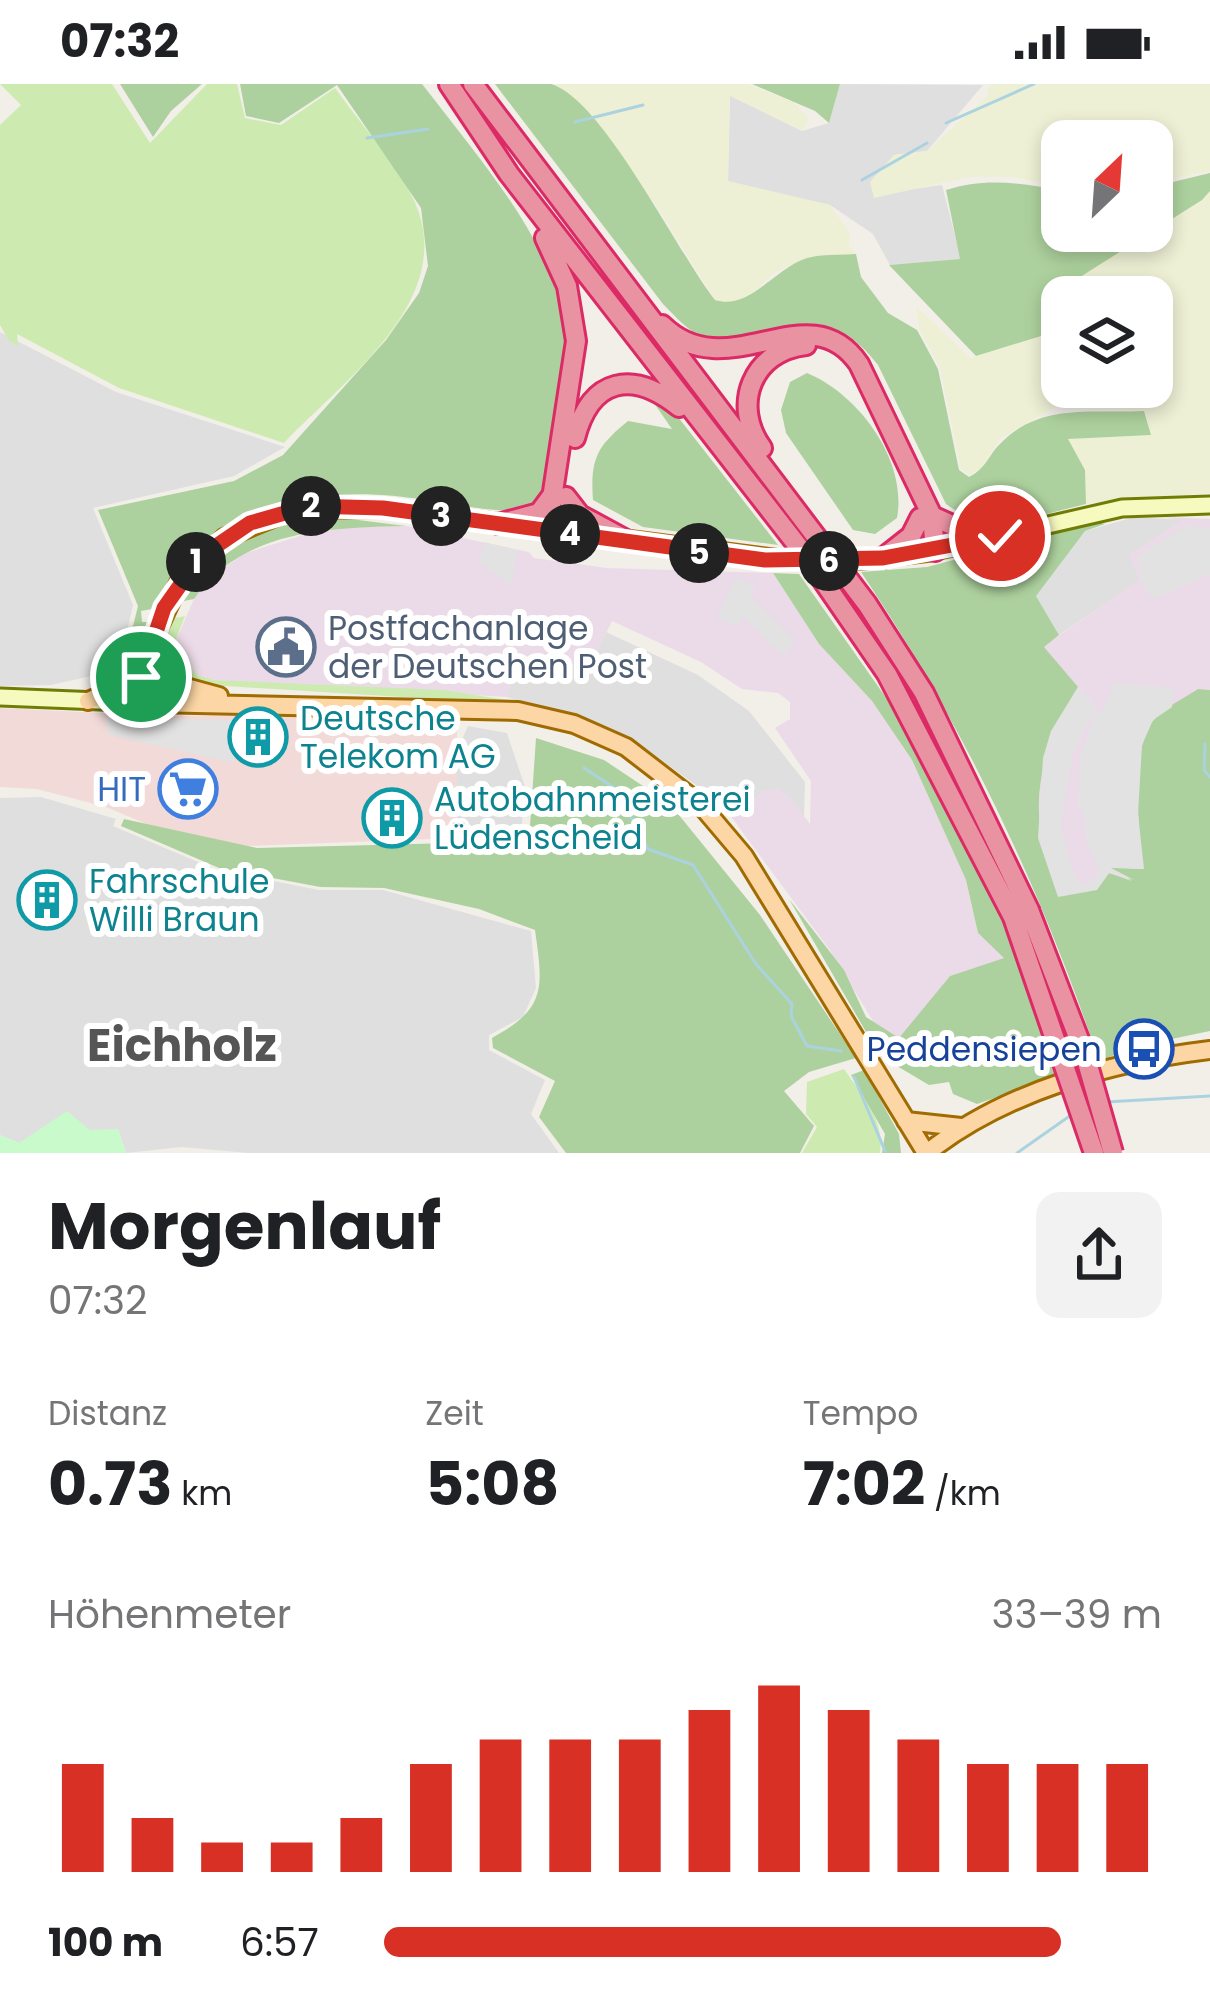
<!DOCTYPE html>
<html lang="de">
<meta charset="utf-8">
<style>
:root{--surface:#fff;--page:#f2f2f2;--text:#202124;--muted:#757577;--accent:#d93025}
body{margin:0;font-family:Poppins,sans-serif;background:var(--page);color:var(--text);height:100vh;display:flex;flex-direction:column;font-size:45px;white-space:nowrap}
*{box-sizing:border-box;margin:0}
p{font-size:39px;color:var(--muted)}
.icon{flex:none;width:66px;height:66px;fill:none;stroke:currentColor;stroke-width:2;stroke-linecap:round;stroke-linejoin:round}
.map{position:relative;height:1069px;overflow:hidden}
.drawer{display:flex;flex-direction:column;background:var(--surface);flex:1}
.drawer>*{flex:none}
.needle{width:78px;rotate:25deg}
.buttons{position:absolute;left:1041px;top:36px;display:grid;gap:24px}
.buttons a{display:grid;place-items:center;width:132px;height:132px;border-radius:24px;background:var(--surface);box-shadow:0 6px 18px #0003;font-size:60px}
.pin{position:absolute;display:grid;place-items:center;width:102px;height:102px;color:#fff;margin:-51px;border:6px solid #fff;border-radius:50%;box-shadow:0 3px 12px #0007}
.km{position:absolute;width:60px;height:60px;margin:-30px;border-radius:50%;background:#222;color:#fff;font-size:33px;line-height:60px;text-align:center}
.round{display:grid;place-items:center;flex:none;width:126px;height:126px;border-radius:24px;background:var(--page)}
.head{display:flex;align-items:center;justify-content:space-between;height:204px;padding:0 48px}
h1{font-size:66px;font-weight:700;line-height:90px}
.stats{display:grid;grid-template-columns:repeat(3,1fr);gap:18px;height:204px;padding:12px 48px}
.stats div{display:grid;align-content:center}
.stats b{font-size:60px;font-weight:700}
.stats small{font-size:33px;font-weight:400}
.stats p{font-size:33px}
.chart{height:336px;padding:24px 48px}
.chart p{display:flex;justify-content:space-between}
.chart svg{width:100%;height:216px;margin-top:12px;stroke:var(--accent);stroke-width:6}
ul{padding:0 48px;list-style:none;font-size:39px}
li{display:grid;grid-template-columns:192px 144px 1fr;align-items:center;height:90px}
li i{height:30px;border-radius:15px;background:var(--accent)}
.status{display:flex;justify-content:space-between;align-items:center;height:84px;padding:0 60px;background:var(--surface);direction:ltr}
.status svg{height:33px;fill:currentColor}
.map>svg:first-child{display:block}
.residential{fill:#e0dfdf}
.commercial{fill:#f2dad9}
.industrial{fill:#ebdbe8}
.farmland{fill:#eef0d5;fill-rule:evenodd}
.grass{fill:#cdebb0}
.forest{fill:#add19e}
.park{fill:#c8facc}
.parking{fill:#e2e2e2}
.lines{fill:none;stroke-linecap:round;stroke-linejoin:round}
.stream{stroke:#aad3df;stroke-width:3}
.secondary-casing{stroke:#707d05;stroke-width:21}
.primary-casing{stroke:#a06b00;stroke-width:22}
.motorway-casing{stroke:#dc2a67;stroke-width:24}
.secondary{stroke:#f7fabf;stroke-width:15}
.primary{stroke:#fcd6a4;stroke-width:16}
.motorway{stroke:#e892a2;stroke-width:18}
.primary-bridge-casing{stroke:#a06b00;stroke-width:22;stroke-linecap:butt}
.motorway-bridge-casing{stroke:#dc2a67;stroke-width:24;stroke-linecap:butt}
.primary-bridge{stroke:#fcd6a4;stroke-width:16}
.motorway-bridge{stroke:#e892a2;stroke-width:18}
.route-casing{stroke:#fff;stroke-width:24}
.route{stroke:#d93025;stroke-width:15}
.labels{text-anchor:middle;stroke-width:12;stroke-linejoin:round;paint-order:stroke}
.service-label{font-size:33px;fill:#4e5e75;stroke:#fff;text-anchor:start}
.culture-label{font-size:33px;fill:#0d838f;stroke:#fff;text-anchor:start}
.shop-label{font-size:33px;fill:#366cbe;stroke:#fff;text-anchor:end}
.transit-label{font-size:33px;fill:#164399;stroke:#fff;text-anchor:end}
.district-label{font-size:45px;font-weight:bold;fill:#555;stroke:#fff}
</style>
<div class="status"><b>07:32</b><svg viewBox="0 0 49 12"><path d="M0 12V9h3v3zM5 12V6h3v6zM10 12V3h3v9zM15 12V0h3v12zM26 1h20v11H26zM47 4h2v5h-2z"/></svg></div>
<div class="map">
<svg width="1210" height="1069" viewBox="0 0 1210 1069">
<rect width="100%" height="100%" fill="#f2efe9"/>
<path class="residential" d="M840,0l143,1 -56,66 -33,4 -18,39 66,-9 19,74 -71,6 -17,-31 -43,-29 -102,-23 2,-87 72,36 27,-8z
M0,248l116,60 169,55 -51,29 -141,32 40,97 -15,65 -67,15 -51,1z
M1135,433l48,3 -53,35 10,25 -81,55 -23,-39 8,-16 41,-49z
M606,548l92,43 51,36 56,71 -1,36 -16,-23 -67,8 -92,-66 -122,-40 11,-42 70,13z
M468,642l39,7 18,54 -4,47 -64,4 -1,-85z
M41,713l75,22 -3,7 104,44 102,20h64l148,41 5,57 -13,29 -34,18v15l56,30 -14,34 28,39h-311l-66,-6 -56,6 -8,-24 -99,14 -19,-8v-337z"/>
<path class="commercial" d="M0,624l162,8 234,-2 6,13 55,4v107l-212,8 -96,-21 -43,-18 -69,-18 -37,-2z"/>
<path class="industrial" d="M1163,433l47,2v171l-12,-1 -45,31 -42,149 18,8 -32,13 -39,-4 -20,-48 6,-192 95,-66 -10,-25 52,-34z
M406,442l123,26 5,6 73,10 166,5 46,71 53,57 40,59 54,120 12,53 27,25 -55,18 -50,63 -24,-13 -47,-77 -108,-146 33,-3 8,-9 15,-2 11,6 22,29 1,-43 -36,-53 15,-9v-17l-12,-9 -36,-4 -41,-27 -89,-41 -23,47 -70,-13 -12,42 -293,-17 -17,-5 -17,-15 -7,-13 21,-48 13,-18 36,-27 81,-26z"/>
<path class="farmland" d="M553,0h194l46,18 16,16 -7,13 -72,-35 -2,85 102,24 20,28 -1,12 7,9 -46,3 -36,16 -27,25 -20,6 -12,-4 -56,-90 -74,-100z
M990,0h220v87l-58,12v-42h-90v45l-51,-9h-43l-94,21 -4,-16 24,-27 33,-4 60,-55z
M1210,107v302l-124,11 -1,-34 -18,-32 83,-3 -4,-25 -91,-3 -55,32 -19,30 -12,6 -8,-6 -21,-101 -21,-39 -3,-23 55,52 82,-26 -2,-36zM1062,213h90v90h-90z"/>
<path class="grass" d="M112,0l38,59 57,-59h30l8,34 36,7 54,-37c22,31 72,89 83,122 34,94 -76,172 -134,233l-165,-55 -102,-54 1,12 -9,-5 -9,-16v-200l21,-20 -21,-21z
M185,532l-12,31 24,28 17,5 229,10 103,16 -337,-21c-34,-11 -50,-30 -40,-66z
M844,985c18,26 41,51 36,84h-78l15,-26 -11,-13 1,-32z"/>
<path class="forest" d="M120,0h82l-31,27 -18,26z
M240,0h182c111,143 197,233 116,421l-14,6c-44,1 -86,-11 -129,-15 -99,-10 -198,19 -243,113l-11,2 1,11h6c-9,31 -15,56 -48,65l22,-17 16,-64 -40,-96 136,-29 49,-26 103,-115 33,-47 9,-27 -7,-58 -84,-123 -58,38 -33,-7z
M495,0c16,0 41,0 56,0 52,15 128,171 164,216 34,11 60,-32 92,-42 15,-4 33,-3 49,-4l5,23 27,36 29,17 21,39 21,101 10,7c18,-9 19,-22 32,-34 40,-41 92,-29 143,-32l7,24 -83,4 17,31 1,34c-48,11 -97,32 -140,0l-68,-139c-66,-85 -102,-5 -171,-27 -18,-5 -31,-21 -44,-34z
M752,0h88l-11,39 -14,-12z
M1210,89v18l-8,9 -152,96 4,36 -78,24 -87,-91 71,-6 -14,-69c40,-13 75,-7 116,1v40h90v-44z
M807,289c51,21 101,87 90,145l-22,16 -22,-4 -67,-97 -5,-23 9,-28z
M647,309l31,24 100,128 -135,-18 -50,-27c-3,-41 4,-54 35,-79l44,8z
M318,431l88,11c-78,2 -163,3 -212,73l-20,4c30,-53 85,-78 144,-88z
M1097,438l8,2 -20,7 -49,65 23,39 -15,12 34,40c-40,66 -54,128 -20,199l38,4 13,-17 23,8 -26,-14 37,2c-4,-35 -13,-117 9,-147 10,-13 32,-24 46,-33l12,1v341l-72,15 -39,15c-57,-171 -137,-339 -238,-489l66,-5z
M773,489l26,1 88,125 40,68 76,154 57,154 -83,29 -24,-10 -4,-12 -20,3 -49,-29 -91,-157 55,71 22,47 33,21 51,-62 54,-18 -26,-25 -12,-53 -54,-120 -40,-59 -53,-57z
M536,654l68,22 66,44 90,111 96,143 -47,14 -25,19 30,35 -14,27h-234l-27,-36 16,-36 -62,-33 -1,-10c55,-30 51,-50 43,-108l-56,-21 -95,-21 -64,-1 -101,-19 -98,-42 3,-7 133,29 272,-7z
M864,986l35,64 2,19h-19l3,-19 -34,-59z"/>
<path class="park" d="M67,1027l23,19 28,-1 8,24h-126v-18l19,8z"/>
<path class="parking" d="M1186,442l24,2v46l-57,25 -13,-19 -2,-24z
M484,458l33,8 -6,35 -32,-22z
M736,493l19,9 -5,10 45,45 -13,15 -38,-39 -6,10 -21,-9z
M1115,598l58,6 -1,19 -19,13 -11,25 -4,69 6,55 -33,-1 23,12 -25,-7 -12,17 -39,7 -20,-59 5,-80 8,-27 27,-44 18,20 -23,46 -12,71 10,43 7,16 9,2 13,-12 -13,-31 -4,-32 -5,-1 2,-50 15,-47h8z
M105,634l127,2 2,43 -125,-28z"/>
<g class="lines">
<path class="stream" d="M575,38l68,-17
M946,39l88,-39
M367,54l61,-9
M862,96l65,-37
M1205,660l-1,26 6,7
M584,684l32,21 32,60 45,16 63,99 36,40 -1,12 16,30 34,5
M854,993l31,74
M1106,1018l104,-6
M1017,1069l57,-40"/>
<defs>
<path id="secondary" d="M935,467l187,-43 88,-3
M0,613l149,6 9,-20v-17"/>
<path id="primary" d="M785,476l-402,-52 -89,1 -70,29 -44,43 -39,84 8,38 369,8 56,13 52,23 74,57 44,52 182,297
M859,476l76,-9
M155,552l7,35 24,16 33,9
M88,617l30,-13 23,-22
M906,1037l55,6
M927,1069c78,-62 185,-91 283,-103"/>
<path id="motorway" d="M449,0l60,90 299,385 79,115 126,243
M473,0l394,520 57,89 105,217
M545,154l22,48 9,55 -29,190
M662,241c66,65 146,-35 197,39l73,152 3,35
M575,354c16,-61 58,-68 104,-31
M762,364c-31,-43 -10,-97 44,-103
M566,413l14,18 48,26
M932,432l31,14 36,6
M498,440l41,-11 14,-19
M883,474l28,-22 9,-18"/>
</defs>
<use href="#secondary" class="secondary-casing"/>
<use href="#primary" class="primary-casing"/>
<use href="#motorway" class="motorway-casing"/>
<use href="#secondary" class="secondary"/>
<use href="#primary" class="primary"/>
<use href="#motorway" class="motorway"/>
<defs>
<path id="primary-bridge" d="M785,476h74"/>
<path id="motorway-bridge" d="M1029,826l56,145 28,98
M1013,833l81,236"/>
</defs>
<use href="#primary-bridge" class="primary-bridge-casing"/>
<use href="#motorway-bridge" class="motorway-bridge-casing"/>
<use href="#primary-bridge" class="primary-bridge"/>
<use href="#motorway-bridge" class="motorway-bridge"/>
</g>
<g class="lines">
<defs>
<path id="route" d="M141,593l23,-69 36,-51 50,-34 59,-17 74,2 382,52 118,-2 117,-22"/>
</defs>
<use href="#route" class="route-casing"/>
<use href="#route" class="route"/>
</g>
<defs>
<symbol id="civic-ring" viewBox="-11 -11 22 22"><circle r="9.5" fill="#fff" stroke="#5c6f8a" stroke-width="1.5"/><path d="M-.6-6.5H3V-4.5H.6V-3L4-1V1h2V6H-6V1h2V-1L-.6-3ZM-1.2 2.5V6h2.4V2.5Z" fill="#5c6f8a"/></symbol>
<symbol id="building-ring" viewBox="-11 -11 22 22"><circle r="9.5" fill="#fff" stroke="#0f9aa8" stroke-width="1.5"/><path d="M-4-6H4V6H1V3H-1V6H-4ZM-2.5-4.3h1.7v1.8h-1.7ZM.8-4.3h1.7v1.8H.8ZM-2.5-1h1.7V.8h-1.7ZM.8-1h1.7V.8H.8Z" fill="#0f9aa8"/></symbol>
<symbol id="supermarket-ring" viewBox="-11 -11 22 22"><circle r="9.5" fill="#fff" stroke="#3f7fe0" stroke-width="1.5"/><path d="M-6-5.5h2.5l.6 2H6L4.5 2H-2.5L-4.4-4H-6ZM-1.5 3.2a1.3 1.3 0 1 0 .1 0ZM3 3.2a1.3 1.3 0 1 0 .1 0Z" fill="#3f7fe0"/></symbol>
<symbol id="bus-ring" viewBox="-11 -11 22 22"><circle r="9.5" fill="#fff" stroke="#1a4fb4" stroke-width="1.5"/><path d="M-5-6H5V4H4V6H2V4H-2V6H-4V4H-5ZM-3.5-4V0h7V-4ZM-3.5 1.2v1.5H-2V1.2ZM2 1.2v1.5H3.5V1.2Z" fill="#1a4fb4"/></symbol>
</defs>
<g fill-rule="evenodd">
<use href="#civic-ring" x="253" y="530" width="66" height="66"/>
<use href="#building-ring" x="225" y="620" width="66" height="66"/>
<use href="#supermarket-ring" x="155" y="672" width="66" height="66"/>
<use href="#building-ring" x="359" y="701" width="66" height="66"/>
<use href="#building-ring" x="14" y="783" width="66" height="66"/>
<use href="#bus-ring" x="1111" y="932" width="66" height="66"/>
</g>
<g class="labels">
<g class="service-label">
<text x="328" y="556">Postfachanlage<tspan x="328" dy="38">der Deutschen Post</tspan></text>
</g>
<g class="culture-label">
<text x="300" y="646">Deutsche<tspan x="300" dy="38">Telekom AG</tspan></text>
<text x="434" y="727">Autobahnmeisterei<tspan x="434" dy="38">Lüdenscheid</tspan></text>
<text x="89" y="809">Fahrschule<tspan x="89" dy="38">Willi Braun</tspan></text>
</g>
<g class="shop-label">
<text x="146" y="717">HIT</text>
</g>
<g class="transit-label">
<text x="1102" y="977">Peddensiepen</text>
</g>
<g class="district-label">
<text x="182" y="977">Eichholz</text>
</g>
</g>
</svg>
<div class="buttons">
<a><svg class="needle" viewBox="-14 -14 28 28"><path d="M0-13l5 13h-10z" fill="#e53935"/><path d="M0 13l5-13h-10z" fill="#757577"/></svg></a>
<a><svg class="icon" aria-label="layers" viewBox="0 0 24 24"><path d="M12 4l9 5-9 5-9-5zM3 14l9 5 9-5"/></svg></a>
</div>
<div class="pin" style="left:141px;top:593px;background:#1e9e55"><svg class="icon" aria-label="arrive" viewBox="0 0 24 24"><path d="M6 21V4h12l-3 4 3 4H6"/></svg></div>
<div class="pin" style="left:1000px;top:452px;background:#d93025"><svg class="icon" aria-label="check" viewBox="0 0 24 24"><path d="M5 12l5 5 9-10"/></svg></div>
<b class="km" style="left:196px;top:478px">1</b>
<b class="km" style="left:311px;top:422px">2</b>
<b class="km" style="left:441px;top:432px">3</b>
<b class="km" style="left:570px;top:450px">4</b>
<b class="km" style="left:699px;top:469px">5</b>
<b class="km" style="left:829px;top:477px">6</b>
</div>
<section class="drawer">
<div class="head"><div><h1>Morgenlauf</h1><p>07:32</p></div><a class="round"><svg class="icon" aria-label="share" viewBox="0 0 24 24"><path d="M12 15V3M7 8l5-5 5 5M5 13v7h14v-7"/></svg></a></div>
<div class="stats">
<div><p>Distanz</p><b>0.73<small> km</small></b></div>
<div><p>Zeit</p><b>5:08</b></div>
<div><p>Tempo</p><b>7:02<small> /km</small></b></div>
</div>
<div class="chart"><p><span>Höhenmeter</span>33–39 m</p>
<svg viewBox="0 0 160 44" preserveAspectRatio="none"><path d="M5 44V22M15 44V33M25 44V38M35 44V38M45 44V33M55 44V22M65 44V17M75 44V17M85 44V17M95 44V11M105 44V6M115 44V11M125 44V17M135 44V22M145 44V22M155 44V22"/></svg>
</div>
<ul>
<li><b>100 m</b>6:57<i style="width:87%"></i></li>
</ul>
</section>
